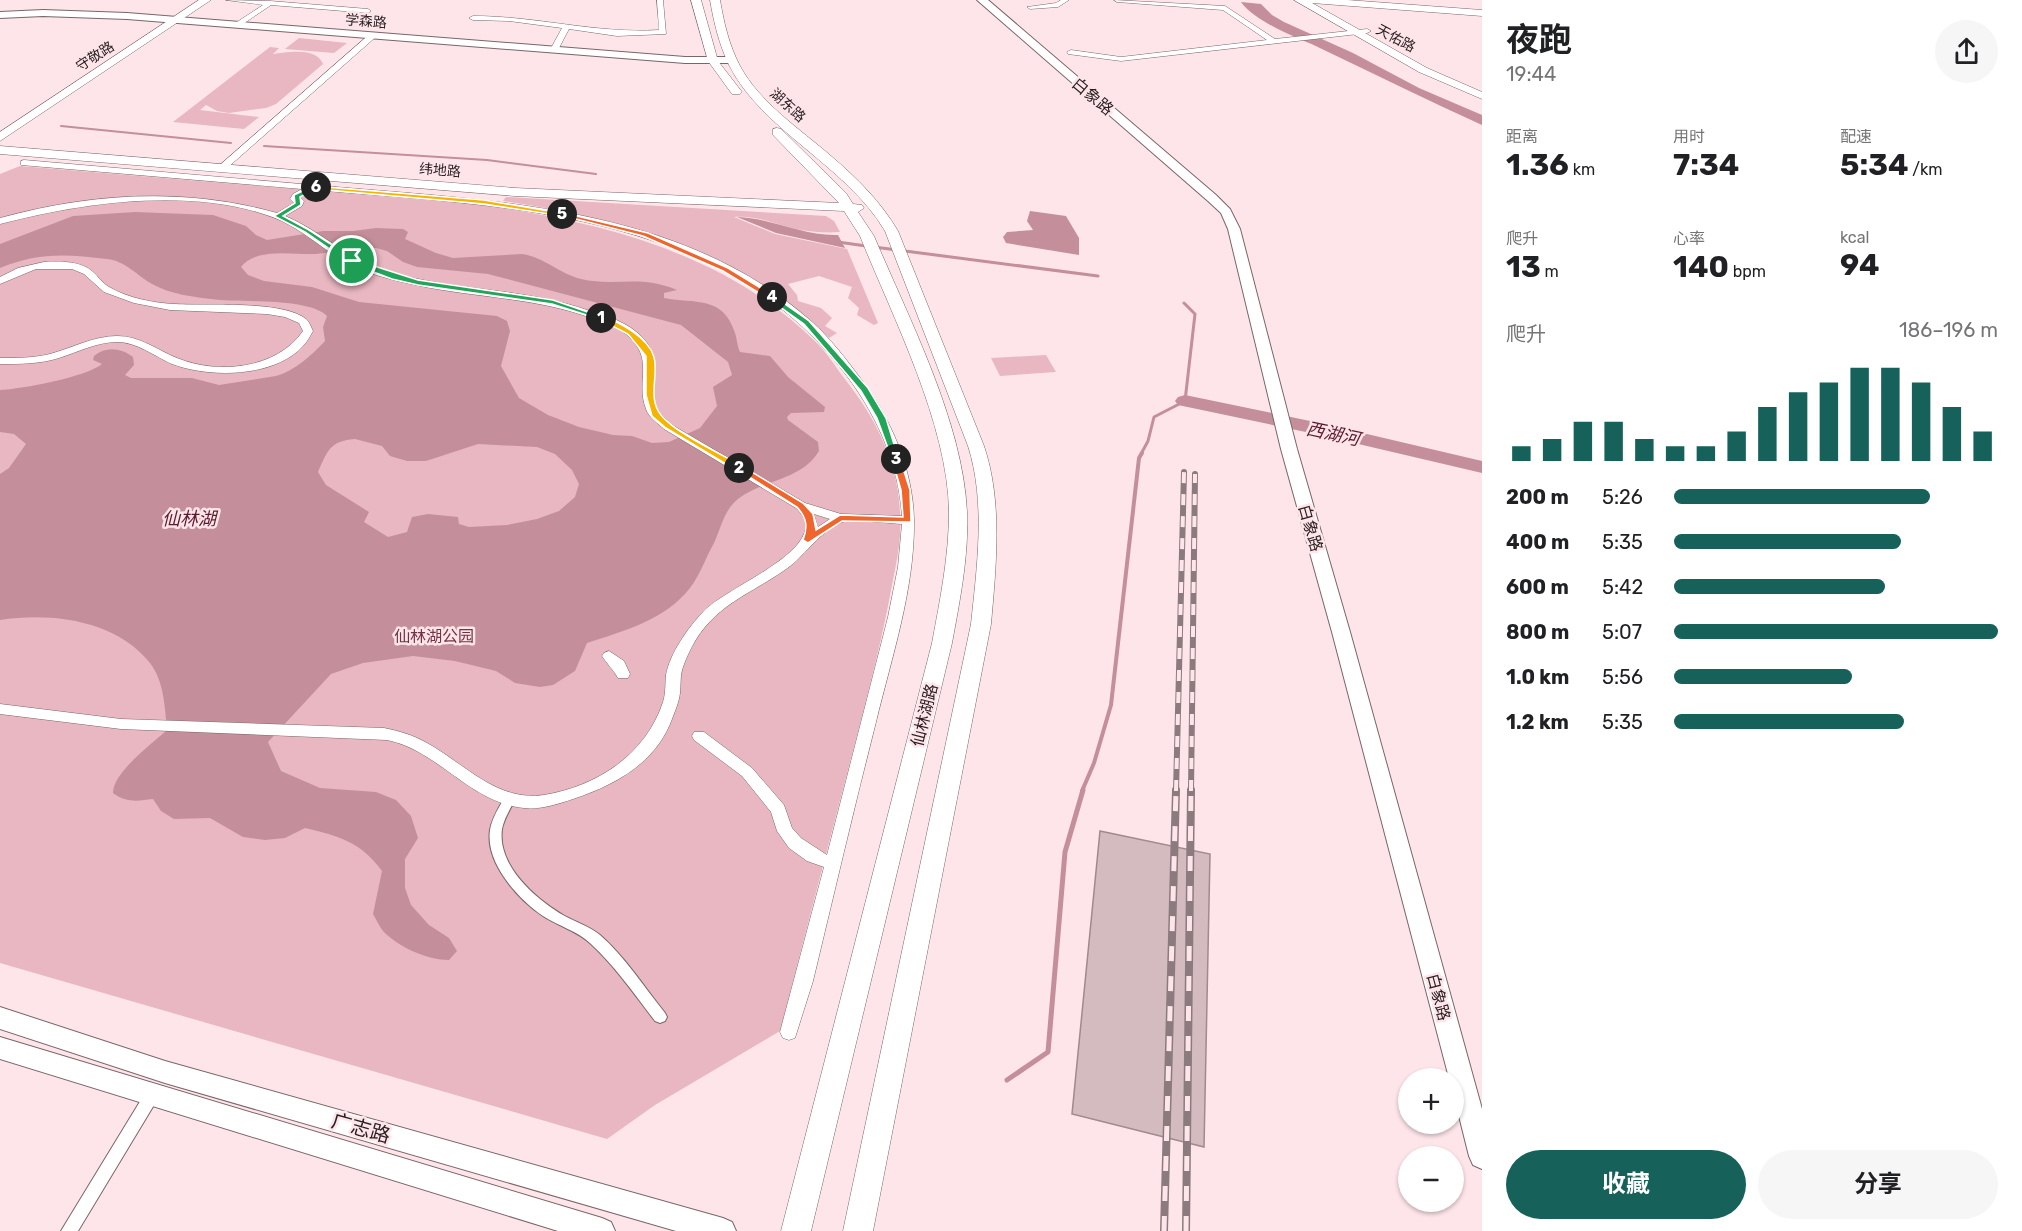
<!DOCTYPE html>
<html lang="zh">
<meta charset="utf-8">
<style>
:root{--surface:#fff;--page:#f6f6f6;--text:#202124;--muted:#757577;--accent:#16625b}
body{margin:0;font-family:Rubik,"Noto Sans SC",sans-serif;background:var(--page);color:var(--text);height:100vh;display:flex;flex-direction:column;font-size:22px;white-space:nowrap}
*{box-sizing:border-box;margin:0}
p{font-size:20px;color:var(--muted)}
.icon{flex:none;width:33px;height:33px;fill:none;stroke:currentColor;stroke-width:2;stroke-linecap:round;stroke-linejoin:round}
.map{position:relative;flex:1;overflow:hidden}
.details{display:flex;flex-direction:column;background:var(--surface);width:540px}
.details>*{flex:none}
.controls{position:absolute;left:1398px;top:1068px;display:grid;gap:12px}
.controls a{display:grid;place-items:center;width:66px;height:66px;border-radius:50%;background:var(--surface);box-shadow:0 2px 4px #0004;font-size:30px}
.pin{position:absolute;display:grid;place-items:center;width:51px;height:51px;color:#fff;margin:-26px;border:3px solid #fff;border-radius:50%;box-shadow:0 2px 6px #0007}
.km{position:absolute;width:30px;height:30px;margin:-15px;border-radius:50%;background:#222;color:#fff;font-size:16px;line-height:30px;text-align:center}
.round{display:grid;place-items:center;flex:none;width:63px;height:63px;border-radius:32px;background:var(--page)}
.summary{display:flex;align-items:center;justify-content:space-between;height:102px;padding:0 24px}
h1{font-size:33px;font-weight:700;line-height:45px}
.metrics{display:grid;grid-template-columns:repeat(3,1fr);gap:9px;height:102px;padding:6px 24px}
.metrics div{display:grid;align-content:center}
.metrics b{font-size:30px;font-weight:700}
.metrics small{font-size:16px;font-weight:400}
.metrics p{font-size:16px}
.chart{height:168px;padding:12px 24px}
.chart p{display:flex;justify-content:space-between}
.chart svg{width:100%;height:108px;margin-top:6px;stroke:var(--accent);stroke-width:6}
.cta{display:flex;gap:12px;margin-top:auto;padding:12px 24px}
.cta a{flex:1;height:69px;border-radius:36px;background:var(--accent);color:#fff;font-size:24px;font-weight:700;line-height:69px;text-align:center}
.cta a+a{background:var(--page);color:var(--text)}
ul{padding:0 24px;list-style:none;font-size:20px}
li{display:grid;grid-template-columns:96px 72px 1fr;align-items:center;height:45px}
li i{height:15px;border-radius:8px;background:var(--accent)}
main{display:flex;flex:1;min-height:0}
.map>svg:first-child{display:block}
.green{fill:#e9b7c1}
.water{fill:#c48f9a;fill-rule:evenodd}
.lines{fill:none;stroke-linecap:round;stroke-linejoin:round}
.stream-far3{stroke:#c48f9a;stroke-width:2}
.stream-far2{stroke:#c48f9a;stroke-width:3}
.stream-far1{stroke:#c48f9a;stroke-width:4}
.stream{stroke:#c48f9a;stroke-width:5}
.river{fill:#c48f9a;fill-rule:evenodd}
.building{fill:#d3bbbf;stroke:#a08a8e;stroke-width:1.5}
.pedestrian-casing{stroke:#7a6569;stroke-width:2}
.minor-casing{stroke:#7a6569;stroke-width:1}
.tertiary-casing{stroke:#7a6569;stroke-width:2}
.secondary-casing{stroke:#7a6569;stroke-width:1}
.pedestrian{fill:#fff;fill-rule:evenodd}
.minor{fill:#fff;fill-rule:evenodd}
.tertiary{fill:#fff;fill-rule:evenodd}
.secondary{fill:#fff;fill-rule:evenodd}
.rail-far1-casing{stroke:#8b7b7e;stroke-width:6}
.rail-casing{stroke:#8b7b7e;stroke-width:8}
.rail-far1{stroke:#fee5ea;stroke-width:4;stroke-dasharray:11;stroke-linecap:butt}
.rail{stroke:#fee5ea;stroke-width:5;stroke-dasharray:15;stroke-linecap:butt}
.split-1{fill:#22a559;stroke:#fff;stroke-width:1.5}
.split-2{fill:#f5b400;stroke:#fff;stroke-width:1.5}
.split-3{fill:#f0652b;stroke:#fff;stroke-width:1.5}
.split-4{fill:#22a559;stroke:#fff;stroke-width:1.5}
.split-5{fill:#f0652b;stroke:#fff;stroke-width:1.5}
.split-6{fill:#f5b400;stroke:#fff;stroke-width:1.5}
.split-7{fill:#22a559;stroke:#fff;stroke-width:1.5}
.labels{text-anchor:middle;stroke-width:5;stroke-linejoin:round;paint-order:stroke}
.far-street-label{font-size:14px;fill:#281f21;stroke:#fee5ea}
.street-label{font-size:16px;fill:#281f21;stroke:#fee5ea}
.park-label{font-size:16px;fill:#733143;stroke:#fee5ea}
.water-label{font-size:18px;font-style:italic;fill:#5b1a2e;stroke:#fee5ea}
.near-street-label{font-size:20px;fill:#281f21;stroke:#fee5ea}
</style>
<main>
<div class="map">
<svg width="1482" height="1231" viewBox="0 0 1482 1231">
<rect width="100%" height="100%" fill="#fee5ea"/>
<path class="green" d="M299,38l48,5 -13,10 -49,-4z
M270,47l9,1 -6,6c14,-2 44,-7 50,10l-47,40 -10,4 -37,5 -12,-2 -11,-6 -6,5 59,7 -15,12 -71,-7z
M20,166l454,38c124,17 251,48 343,139 10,10 18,23 27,35 32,40 54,84 56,135 2,26 -4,52 -9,77 -8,44 -19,87 -30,130 -27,103 -54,207 -81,311l-125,74 -48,34 -607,-176v-789z
M506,197l320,19 8,5 6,11c-15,1 -29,0 -44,-3 -21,-5 -39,-14 -62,-12l41,17 72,15 31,74 -4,2 -17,-10 2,-7 -11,-10 4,-11 -33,-11 -31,8 9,11 1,6 23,7 11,10 -7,8 12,7 -8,5c-88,-83 -209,-120 -326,-137z
M1046,355l10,17 -56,4 -9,-18z"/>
<path class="water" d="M1241,2l20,2 11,11 12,7 69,31 66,35 63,27v10c-53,-24 -105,-50 -158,-75 -24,-12 -67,-26 -83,-48z
M1030,211l36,5 13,22v17l-73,-12 -3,-6 4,-5 26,-2 -6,-9z
M135,212l78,3 33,11 10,9 11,5 56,-9h30l23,-3 27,1 5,3 -3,7 31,14 17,5 69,-4c22,3 38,20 59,25 34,8 59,-5 96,11l-13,3v5c31,6 59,-3 71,35 2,6 2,12 5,19l30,4 18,21 37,30 -1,5 -33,1 -4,4 1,3 30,22 1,9c-18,30 -56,28 -81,48 -14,11 -17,29 -24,44 -8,14 -14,32 -24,45 -25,32 -66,43 -103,55l-12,28 -22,14 -13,2 -25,-4 -19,-12 -41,-10 -42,-5 -50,7 -32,11 -63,68 13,29 39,17 56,4 20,8 15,16 7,22 -13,21v29l6,17 18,20 20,13 8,13 -8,9c-22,0 -51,-13 -66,-29 -4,-5 -7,-12 -10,-17l9,-43c-21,-29 -43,-35 -77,-43l-20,10 -20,2 -22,-3 -33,-19 -36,1 -13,-8 -8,-12c-15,2 -27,4 -40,-6 0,-21 39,-49 54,-63 -2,-22 -3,-49 -17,-67 -34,-43 -99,-51 -150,-43v-146l9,-6 17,-24 -12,-10 -14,-2v-42c22,-1 86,-13 102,-26l-9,-4 1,-4c12,-10 27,-8 39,1l1,8 -9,10 6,3h61l27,7 57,-9c18,-5 36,-21 49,-35l-2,-14 4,-11c-20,-19 -87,-13 -116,-17 -17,-2 -41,-5 -57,-14 -17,-9 -28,-24 -47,-26 -40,-5 -69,-7 -107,9v-24l73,-28zM354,248h22l11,3 16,11 14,5 71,7 193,51 47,37 4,13 -19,12 4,19 -17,22 -31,14 -17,1 -20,-7 -19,-1 -34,-8 -31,-12 -29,-17 -18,-32 9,-35 -3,-10 -10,-5 -138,-14 -47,-15 -48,-6 -16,-6 -7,-8c16,-20 52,-12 74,-13 13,-1 26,-4 39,-6zM355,439l27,7 8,10 17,5h19l52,-17 59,3 18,7 17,16 7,14 -4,13 -16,14 -22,8 -30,6 -38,2 -10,-3 -1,-7 -30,-3 -16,3 -5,15 -19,5 -24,-15 5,-10 -43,-27 -8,-13c10,-22 12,-31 37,-33z
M737,217c35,1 65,19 101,18l7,13 -69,-15z"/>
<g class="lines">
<path class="stream-far3" d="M61,126l170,17
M264,146l223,14 109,14"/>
<path class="stream-far2" d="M838,242l28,4
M874,247l224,29
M1141,454l7,-13 6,-24 31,-16 10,-87 -11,-11"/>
<path class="stream-far1" d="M1082,791l12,-28 17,-58 28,-247 3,-5"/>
<path class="stream" d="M1007,1080l41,-28 17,-200 18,-62"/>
<path class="river" d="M1185,395l135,28 162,38v12l-162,-38 -142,-30 -3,-4 3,-4z"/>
</g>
<path class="building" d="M1100,831l110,23 -6,293 -132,-33z"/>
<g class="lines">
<defs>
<path id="pedestrian" d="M509,795l4,2 2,3c-5,9 -11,19 -13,29 -5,37 34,70 61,86 12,7 26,11 37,20 25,22 44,52 65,78l2,4 -2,4 -5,2 -5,-2c-20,-26 -40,-55 -64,-77 -13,-13 -33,-18 -48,-28 -25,-17 -58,-53 -53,-86 2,-12 9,-23 15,-33z
M152,1088l5,2 2,5 -2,5 -79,131h-17l86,-141z"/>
<path id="minor" d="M226,0l44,1 98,8 3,2 -3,2 -97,-8 -31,21h-3v-4l26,-17z
M657,0h6l3,34 -49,2 -48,-7 -11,21 -4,2 -4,-2 12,-22 -53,-7 -36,-1 -4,-2 4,-2c64,0 123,18 186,14z
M1061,0h8l-11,7 -28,2 -3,-2 29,-4z
M1114,0l111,6 50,33 92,-10 4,2 -4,2 -246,28 -53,-7 -1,-2 4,-2 50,7 146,-17 -44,-30 -106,-8z
M371,33l7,2 -152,134h-6v-4z
M24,160c104,9 208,18 312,27 163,14 345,20 475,134 19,17 35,38 50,58 30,40 52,90 53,141 1,68 -22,136 -38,202 -22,86 -42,172 -63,259l-18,57 -6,2 -6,-2 -3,-6 44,-165 -17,-6 -18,-13 -12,-17 -6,-19 -29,-36 -48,-36 -2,-4 2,-4h10l48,36 32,37 8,23 9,10 26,17 61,-238 10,-50 4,-43c-13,-1 -50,-5 -60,-2 -17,6 -35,29 -48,41 -35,28 -74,37 -99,78 -5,9 -10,19 -13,29 -2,8 -1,15 -2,23 -1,9 -5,18 -8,26 -16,44 -57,66 -99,80 -15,5 -33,11 -49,9 -54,-5 -86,-58 -137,-68l-266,-11 -121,-15v-10l121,15 263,9c15,3 29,7 43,15 38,21 70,59 117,52 54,-9 102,-41 119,-93 3,-9 2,-18 3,-27 4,-22 22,-47 37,-63 23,-24 99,-52 103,-85 1,-8 -5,-14 -10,-19l-132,-79c-6,-6 -15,-11 -18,-20 -11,-29 10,-50 -20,-75 -9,-7 -21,-11 -32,-15 -58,-22 -119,-21 -178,-34 -24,-5 -48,-11 -69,-22 -23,-13 -42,-31 -65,-42 -83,-36 -198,-19 -282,3v-6c91,-25 185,-31 277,-5l17,-10 -4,-4 3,-5 9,-5 -281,-24v-4zM314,190c185,16 400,19 526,177 35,44 58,93 62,149l-61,-2 -36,-11 -133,-78c-4,-5 -10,-8 -13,-13 -15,-21 6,-50 -16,-74 -15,-16 -36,-22 -56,-28 -64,-22 -133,-19 -198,-38 -43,-13 -66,-40 -104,-56l17,-10 2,-5 -4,-4zM814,514l16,5 -12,8z
M44,262c15,-1 36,-1 48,9 6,5 10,12 17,16 19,11 44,16 66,17 30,2 108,-4 131,15 3,2 5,8 7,12 -3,5 -6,11 -10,15 -29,32 -94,32 -131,18 -18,-8 -35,-22 -55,-22 -20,0 -39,10 -58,16 -19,6 -39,6 -59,6v-6c17,0 34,0 50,-4 22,-6 44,-18 67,-18 23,0 40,14 60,22 41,17 100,11 126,-27l-4,-8 -14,-6 -18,-3 -97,-4 -36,-7 -30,-11 -20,-18 -12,-5h-36l-36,15v-7l18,-9z
M609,651l15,10 6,13 -2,4h-10c-5,-9 -11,-14 -16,-22l2,-3z"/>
<path id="tertiary" d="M977,0h11l228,195 14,14 10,20 57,220 53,183 132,477v60l-9,-4 -4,-9 -15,-60v-18h-5l-117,-446 -51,-183 -53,-220 -7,-16 -13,-12z
M43,10l84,3 558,44h44l5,3 -5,3h-44l-558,-44 -84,-3 -43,2v-6z
M0,1007l165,54 558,157 9,4 4,9h-60l-511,-148 -165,-54z
M0,1037l602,181 9,4 4,9h-57l-558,-172z"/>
<path id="secondary" d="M199,0h12l-211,141v-9z
M691,0h10l17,61 24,31 -2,2h-8l-24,-33z
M710,0h10c4,23 9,45 20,66 20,37 60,63 91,90 26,22 50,46 67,75l86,215c19,56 12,121 7,178l-118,607h-30l128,-607c6,-57 15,-122 -3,-178l-83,-215c-39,-66 -123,-100 -156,-166 -10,-21 -15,-42 -19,-65z
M1294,0h53l135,10v6l-170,-13 115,65 55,24v7l-63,-27z
M777,128l4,1 65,64 7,11 9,1 2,3 -6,4 16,24c35,83 89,186 93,276 2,43 -7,88 -15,131l-141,588h-30l151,-588c8,-43 17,-87 17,-131 -1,-88 -56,-194 -89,-276l-16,-25 -329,-15 -515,-42v-8l515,42 324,15 -66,-68v-6z"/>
</defs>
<use href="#pedestrian" class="pedestrian-casing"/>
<use href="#minor" class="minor-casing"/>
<use href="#tertiary" class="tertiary-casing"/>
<use href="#secondary" class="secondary-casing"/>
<use href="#pedestrian" class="pedestrian"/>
<use href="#minor" class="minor"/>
<use href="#tertiary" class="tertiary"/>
<use href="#secondary" class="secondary"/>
<defs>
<path id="rail-far1" d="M1176,791l8,-319
M1191,791l4,-317"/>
<path id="rail" d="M1164,1231l12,-441
M1186,1231l5,-441"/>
</defs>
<use href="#rail-far1" class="rail-far1-casing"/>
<use href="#rail" class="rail-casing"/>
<use href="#rail-far1" class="rail-far1"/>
<use href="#rail" class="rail"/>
</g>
<path class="split-1" d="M352,259l66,21 135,20 52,18 -6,1 -47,-15 -134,-19 -26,-6 -42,-16z"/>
<path class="split-2" d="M601,316c17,5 48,22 53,41 5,18 -7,41 7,58 14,18 60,39 81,51v4h-6l-70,-42 -14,-12 -6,-21v-39l-18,-22 -29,-15z"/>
<path class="split-3" d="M896,457l4,2 10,31 1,32 -69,-1 -34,22 -5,-3c5,-13 4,-22 -6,-33l-62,-39 7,-2 61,37 10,11 3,16 24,-15 63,2 -2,-27 -9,-31z"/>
<path class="split-4" d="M772,295l37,26 59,67 18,30 13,43 -7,-2 -15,-41 -16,-27 -57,-67 -35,-25z"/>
<path class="split-5" d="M560,212l88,21 80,35 47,29 -6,2 -46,-28 -80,-35 -83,-21z"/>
<path class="split-6" d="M313,186l171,14 82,14 -4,2 -78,-12 -168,-15z"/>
<path class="split-7" d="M313,186l6,1 -19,10 1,8 -18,11 26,14 46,30v3h-5l-45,-31 -31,-16 21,-13 -1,-8z"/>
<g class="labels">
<g class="far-street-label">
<text transform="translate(366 21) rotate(5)" y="5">学森路</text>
<text transform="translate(1396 38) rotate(28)" y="5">天佑路</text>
<text transform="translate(95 56) rotate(-33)" y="5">守敬路</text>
<text transform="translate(788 105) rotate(42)" y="5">湖东路</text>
<text transform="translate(440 170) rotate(5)" y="5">纬地路</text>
</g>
<g class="street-label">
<text transform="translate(1093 96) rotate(40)" y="6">白象路</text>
<text transform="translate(1311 528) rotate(74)" y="6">白象路</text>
<text transform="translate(924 715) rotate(-76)" y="6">仙林湖路</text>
<text transform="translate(1439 997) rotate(75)" y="6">白象路</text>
</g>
<g class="park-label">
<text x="434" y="642">仙林湖公园</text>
</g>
<g class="water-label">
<text transform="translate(1333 434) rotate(12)" y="6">西湖河</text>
<text x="189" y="525">仙林湖</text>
</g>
<g class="near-street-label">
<text transform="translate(361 1128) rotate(16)" y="7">广志路</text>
</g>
</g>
</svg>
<div class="controls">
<a>+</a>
<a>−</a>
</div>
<div class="pin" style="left:352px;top:261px;background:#1e9e55"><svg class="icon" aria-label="arrive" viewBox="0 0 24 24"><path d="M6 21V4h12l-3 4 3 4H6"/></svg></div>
<b class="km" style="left:601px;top:318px">1</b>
<b class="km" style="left:739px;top:468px">2</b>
<b class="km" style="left:896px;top:459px">3</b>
<b class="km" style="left:772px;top:297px">4</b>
<b class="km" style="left:562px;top:214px">5</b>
<b class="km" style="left:316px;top:187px">6</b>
</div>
<section class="details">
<div class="summary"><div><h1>夜跑</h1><p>19:44</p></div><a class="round"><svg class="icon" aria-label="share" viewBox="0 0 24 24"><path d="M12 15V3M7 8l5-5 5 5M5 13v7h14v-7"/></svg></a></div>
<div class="metrics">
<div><p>距离</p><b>1.36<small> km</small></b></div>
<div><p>用时</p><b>7:34</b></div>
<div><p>配速</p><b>5:34<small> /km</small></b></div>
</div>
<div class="metrics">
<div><p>爬升</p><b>13<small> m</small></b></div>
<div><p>心率</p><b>140<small> bpm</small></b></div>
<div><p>kcal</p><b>94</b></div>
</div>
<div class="chart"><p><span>爬升</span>186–196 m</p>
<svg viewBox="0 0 160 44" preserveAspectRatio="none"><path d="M5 44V38M15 44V35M25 44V28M35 44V28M45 44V35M55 44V38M65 44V38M75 44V32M85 44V22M95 44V16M105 44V12M115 44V6M125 44V6M135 44V12M145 44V22M155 44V32"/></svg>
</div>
<ul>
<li><b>200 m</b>5:26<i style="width:79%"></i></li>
<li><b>400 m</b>5:35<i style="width:70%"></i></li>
<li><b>600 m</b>5:42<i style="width:65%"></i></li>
<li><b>800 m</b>5:07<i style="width:100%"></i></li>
<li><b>1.0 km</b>5:56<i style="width:55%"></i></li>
<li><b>1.2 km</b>5:35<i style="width:71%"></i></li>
</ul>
<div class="cta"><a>收藏</a><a>分享</a></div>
</section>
</main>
